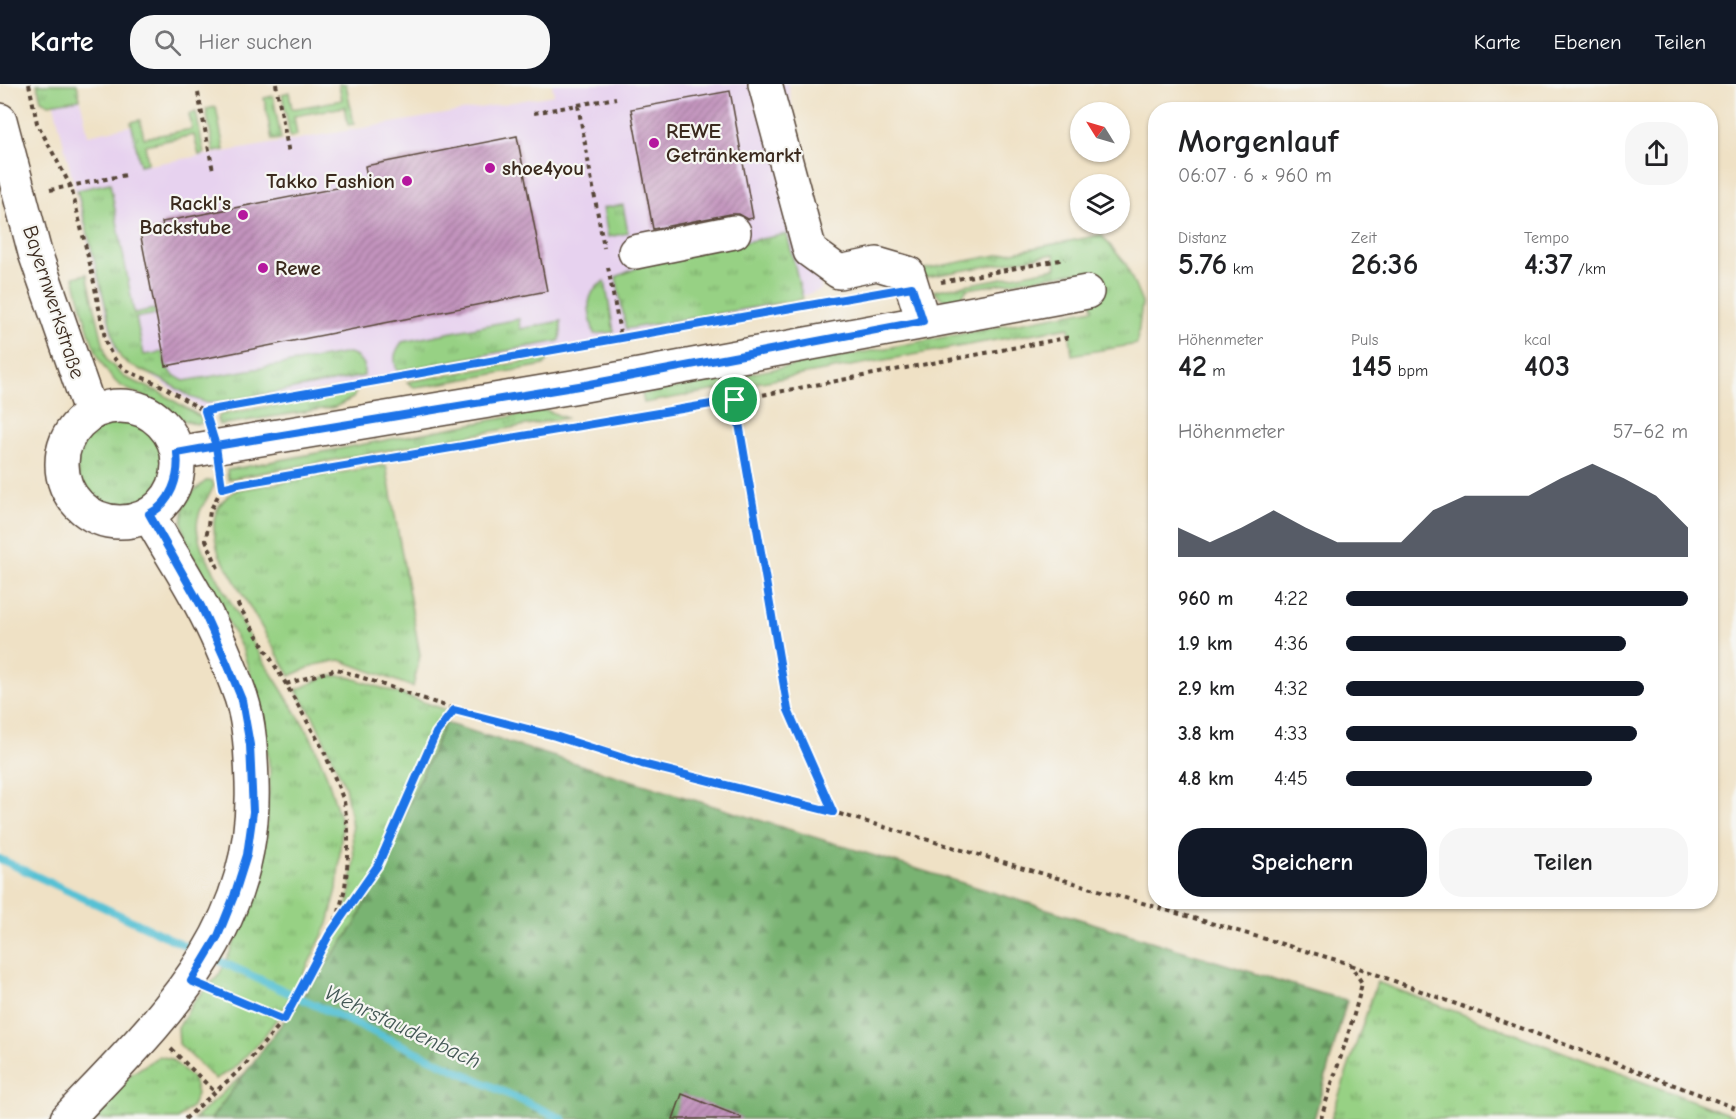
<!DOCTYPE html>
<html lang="de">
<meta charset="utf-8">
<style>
:root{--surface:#fff;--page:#f6f6f6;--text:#202124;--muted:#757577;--accent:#111827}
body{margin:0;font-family:"Comic Neue",sans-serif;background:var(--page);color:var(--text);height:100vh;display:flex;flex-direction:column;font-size:22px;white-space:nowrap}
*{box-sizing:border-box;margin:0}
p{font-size:20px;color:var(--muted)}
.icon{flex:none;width:33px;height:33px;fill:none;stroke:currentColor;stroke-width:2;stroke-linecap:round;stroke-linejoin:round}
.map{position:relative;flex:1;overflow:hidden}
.details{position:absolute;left:1148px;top:18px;width:570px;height:807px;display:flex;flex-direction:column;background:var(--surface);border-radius:24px;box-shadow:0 2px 4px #0004}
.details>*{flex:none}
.needle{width:39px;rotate:307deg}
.buttons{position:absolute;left:1070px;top:18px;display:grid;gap:12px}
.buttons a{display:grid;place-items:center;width:60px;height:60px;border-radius:50%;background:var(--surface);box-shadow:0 2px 4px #0004;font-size:30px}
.pin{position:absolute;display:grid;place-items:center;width:51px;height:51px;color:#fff;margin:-26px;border:3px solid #fff;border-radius:50%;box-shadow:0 2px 6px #0007}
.round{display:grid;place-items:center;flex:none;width:63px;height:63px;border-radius:24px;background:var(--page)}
.headline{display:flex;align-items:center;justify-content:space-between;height:102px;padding:0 30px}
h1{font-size:33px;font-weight:700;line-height:45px}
.stats{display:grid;grid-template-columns:repeat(3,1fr);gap:9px;height:102px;padding:6px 30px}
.stats div{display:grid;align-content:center}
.stats b{font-size:30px;font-weight:700}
.stats small{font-size:16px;font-weight:400}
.stats p{font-size:16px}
.chart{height:168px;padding:12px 30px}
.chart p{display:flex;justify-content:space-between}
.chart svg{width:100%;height:108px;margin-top:6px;fill:var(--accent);opacity:.7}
.button{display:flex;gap:12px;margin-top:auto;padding:12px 30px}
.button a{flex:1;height:69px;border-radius:24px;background:var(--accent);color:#fff;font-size:24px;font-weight:700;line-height:69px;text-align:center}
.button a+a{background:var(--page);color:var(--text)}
ul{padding:0 30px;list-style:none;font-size:20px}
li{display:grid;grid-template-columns:96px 72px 1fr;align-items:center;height:45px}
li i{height:15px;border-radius:8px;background:var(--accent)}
header{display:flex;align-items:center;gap:36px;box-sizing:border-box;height:84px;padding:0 30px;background:var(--accent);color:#fff}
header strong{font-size:28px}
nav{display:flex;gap:33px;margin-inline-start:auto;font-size:21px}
.search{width:420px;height:54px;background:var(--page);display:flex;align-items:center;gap:15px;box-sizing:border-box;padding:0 21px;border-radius:24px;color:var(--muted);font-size:22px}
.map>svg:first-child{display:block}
.built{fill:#e7d2ef}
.grass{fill:url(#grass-tufts);stroke:#697e51;stroke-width:1.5}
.forest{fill:url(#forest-firs);stroke:#5a6e48;stroke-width:1.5}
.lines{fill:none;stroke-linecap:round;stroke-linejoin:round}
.stream{stroke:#57c1d4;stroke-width:8}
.building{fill:url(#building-hatch)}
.minor-casing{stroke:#564537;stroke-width:36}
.path{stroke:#564537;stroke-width:4;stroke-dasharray:4.5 4.5;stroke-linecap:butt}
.minor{stroke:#fff;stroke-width:33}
.route-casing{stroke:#fff;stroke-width:12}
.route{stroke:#1a73e8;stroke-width:8}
.poi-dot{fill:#b5179e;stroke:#f6f6f2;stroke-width:2}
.labels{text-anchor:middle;stroke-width:4.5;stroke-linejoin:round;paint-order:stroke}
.poi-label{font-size:21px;font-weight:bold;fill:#3b2a1e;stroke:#f6f6f2;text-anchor:start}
.street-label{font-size:21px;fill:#3b2a1e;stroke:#f6f6f2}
.water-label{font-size:22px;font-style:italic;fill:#435755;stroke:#f6f6f2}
</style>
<header>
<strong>Karte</strong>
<div class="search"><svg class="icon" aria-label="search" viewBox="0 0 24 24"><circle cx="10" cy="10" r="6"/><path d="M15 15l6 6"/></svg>Hier suchen</div>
<nav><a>Karte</a><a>Ebenen</a><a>Teilen</a></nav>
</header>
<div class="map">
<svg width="1736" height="1035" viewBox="0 0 1736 1035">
<defs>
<pattern id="grass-tufts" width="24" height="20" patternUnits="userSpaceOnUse" patternTransform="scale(1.5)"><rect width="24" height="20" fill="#97d184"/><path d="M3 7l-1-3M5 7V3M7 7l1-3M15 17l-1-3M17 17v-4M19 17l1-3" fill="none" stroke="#7caa6b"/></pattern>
<pattern id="forest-firs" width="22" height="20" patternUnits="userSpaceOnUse" patternTransform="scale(1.5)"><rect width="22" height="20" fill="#79b372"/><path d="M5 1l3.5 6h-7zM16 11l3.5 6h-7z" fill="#64925d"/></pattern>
<pattern id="building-hatch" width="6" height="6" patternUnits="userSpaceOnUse" patternTransform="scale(1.5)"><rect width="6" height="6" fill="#c293bd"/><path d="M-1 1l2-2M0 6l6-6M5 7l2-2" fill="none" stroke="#9f7899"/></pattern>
</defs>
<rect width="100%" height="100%" fill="#f6f6f2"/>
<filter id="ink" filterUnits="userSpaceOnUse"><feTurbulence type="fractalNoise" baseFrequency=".0167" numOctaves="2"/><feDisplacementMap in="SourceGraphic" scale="12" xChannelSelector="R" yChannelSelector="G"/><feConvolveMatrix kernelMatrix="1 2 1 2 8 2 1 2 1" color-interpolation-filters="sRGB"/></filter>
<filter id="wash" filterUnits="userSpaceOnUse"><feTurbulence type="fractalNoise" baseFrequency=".008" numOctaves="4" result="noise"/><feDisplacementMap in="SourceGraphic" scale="24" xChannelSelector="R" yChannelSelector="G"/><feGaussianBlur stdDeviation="1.35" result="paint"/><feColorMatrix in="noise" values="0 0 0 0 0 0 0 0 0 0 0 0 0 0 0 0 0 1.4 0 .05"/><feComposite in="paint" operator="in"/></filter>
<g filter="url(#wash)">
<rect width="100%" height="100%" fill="#efe1c5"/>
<path class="built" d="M49,0h28l11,51 52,-11 8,41 406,-70 -2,-11h236l29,164 4,42 -84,27 -532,94 -90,-59z"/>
<path class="grass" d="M37,0h40l3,15 -31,5 -8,-4z
M339,0h7l8,40 -6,1 -4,-18 -50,9 3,19 -7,2 -8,-43 7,-2 3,17 50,-9z
M273,12l8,43 -9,1 -8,-42z
M216,23l8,43 -10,2 -8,-43z
M196,28l8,42 -5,1 -5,-20 -49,10 3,18 -8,2 -9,-43 9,-2 4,18 48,-9 -3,-15z
M110,99l24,130 21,-4 1,5 -20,4 8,37 19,-3c3,17 5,21 21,29l165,-28 5,2 10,9v12l-137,25 -20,2 -14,-5 -30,-18 -33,-15 -9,-7 -5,-10 -39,-158z
M623,121l5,28 -20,4 -5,-29z
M787,150l16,65 -177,30 -10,-52 44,-19z
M1101,151l25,29 16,39 -5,41 -65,11 -3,-28 -425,76 -2,-9 451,-85 -6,-30 -9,-7 -111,17 -8,12 -15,-1 -11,-9 123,-23 -2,-14 -134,24 -1,-8z
M87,190l20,86 17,17 35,15 42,25 2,6c-16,4 -28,-9 -41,-17 -5,-3 -10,-7 -16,-9 -10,-4 -21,-7 -29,-14 -25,-22 -34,-74 -43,-106z
M605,197l9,51 -20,2c-5,-22 -12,-40 11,-53z
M519,235l1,10 41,-8v12l-2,8 -162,30c-4,-13 -3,-18 5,-29z
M551,273l-7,8 -112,20 -18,2 -7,-5z
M357,306l-4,8 -18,9 -116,18 -2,-5 3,-5z
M545,326l21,8 -338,61 -1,-9z
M77 380a43 43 0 1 1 86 0a43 43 0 1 1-86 0Z
M386,381l34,190 -7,32 -73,-27 -25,5 -25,11 -71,-122c-8,-27 -10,-48 18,-64z
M211,396l3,5c-3,9 -8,14 -12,22 -8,16 -5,29 1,44l52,96 55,88 17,41 15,49 -5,64 -9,35 -21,43 -25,45 -21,28 -28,29 -18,10 -36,-35 -1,-16 16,-27 25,-26 26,-55 20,-75 5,-73 -8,-59 -19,-62 -36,-70 -20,-35 -5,-23 2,-17 9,-14 13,-11z
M327,592h19l104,35 -95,214 -35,47 29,-71 5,-42 -3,-40 -6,-33 -32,-70 -17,-26z
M1377,898l359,135v2h-405z
M159,972l12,3 22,20 4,15 -5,12 -14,13h-93l34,-37z
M245,989l-34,46h-17z"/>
<path class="forest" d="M445,639l874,270 28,7 -33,119h-1103l144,-194z"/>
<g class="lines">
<path class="stream" d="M0,775l199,93
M211,873l351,162"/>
</g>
<g id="blocks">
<path class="building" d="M730,7l23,127 -5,1 -9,-5h-9l-77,15 -22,-120z
M517,52l30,155 -381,75 -26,-134 23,-5 -1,-5 206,-40 -3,-16z
M682,1010l59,23v2h-68z"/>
</g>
</g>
<g filter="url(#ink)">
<use href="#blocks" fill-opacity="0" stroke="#564537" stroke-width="1.5"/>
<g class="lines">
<defs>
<path id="minor" d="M765,0l45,167 29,21 38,-8 31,9 15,48
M0,36l35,133 56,160
M635,168l99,-20
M62 380a58 58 0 1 1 116 0a58 58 0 1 1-116 0Z
M177,369l408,-68 502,-93
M67,1035c95,-101 190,-186 185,-336 -1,-29 -2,-59 -11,-86 -11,-31 -24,-63 -40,-92 -16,-31 -36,-60 -52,-90"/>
</defs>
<use href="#minor" class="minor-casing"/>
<path class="path" d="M29,0l8,39 34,64 20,81 15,75c13,32 31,30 58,44 14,8 27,17 41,24l2,8
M276,0l13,70
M198,9l15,78
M578,21l38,-7
M534,29l44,-8 26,143
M50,106l76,-15
M608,183l13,71
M941,198l124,-23
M735,316l53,310 44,101
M205,327l625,-110
M222,404l16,-4 497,-84 336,-63
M218,484l-12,-28 4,-29 12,-23 -2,-12
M286,600l51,-15 117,40 101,27 87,28 191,48 517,152 12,19c-10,46 -28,90 -41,136
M335,843l43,-62 59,-132 17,-24
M1351,881l385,143
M216,907l68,29
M171,965l44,43
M185,1035l59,-53 40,-46 26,-48 29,-60 6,-24 3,-30v-28l-4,-29 -20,-50 -38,-67 -50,-83"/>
<use href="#minor" class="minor"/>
</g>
</g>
<g class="lines" filter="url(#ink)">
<defs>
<path id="route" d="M735,316l-497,84 -16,4 -6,-42 -11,-35 707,-124 11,34 -338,64 -369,61 -39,7c3,23 -6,51 -28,61l52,92 27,60 14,34 8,45 3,67 -6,43 -13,41 -16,40 -27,45 93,39 45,-85 49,-70 58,-132 18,-23 101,26 87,28 191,48 -45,-102 -53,-310"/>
</defs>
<use href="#route" class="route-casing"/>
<use href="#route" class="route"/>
</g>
<g class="poi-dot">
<circle cx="654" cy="59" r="6"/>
<circle cx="490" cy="84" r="6"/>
<circle cx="407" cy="97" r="6"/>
<circle cx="243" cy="131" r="6"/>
<circle cx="263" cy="184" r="6"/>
</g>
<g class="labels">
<g class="poi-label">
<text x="666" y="54">REWE<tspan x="666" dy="24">Getränkemarkt</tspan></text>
<text x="502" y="91">shoe4you</text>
<text x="395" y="104" text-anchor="end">Takko Fashion</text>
<text x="231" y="126" text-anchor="end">Rackl's<tspan x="231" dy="24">Backstube</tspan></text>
<text x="275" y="191">Rewe</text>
</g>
<g class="street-label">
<text transform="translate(54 218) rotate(72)" y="7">Bayernwerkstraße</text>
</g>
<g class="water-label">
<text transform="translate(403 942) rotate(25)" y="8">Wehrstaudenbach</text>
</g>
</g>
</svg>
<div class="buttons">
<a><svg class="needle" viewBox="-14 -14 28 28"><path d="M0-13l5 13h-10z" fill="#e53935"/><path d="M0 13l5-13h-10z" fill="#757577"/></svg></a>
<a><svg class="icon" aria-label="layers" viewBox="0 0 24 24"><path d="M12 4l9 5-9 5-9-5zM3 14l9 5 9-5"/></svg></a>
</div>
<div class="pin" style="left:735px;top:316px;background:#1e9e55"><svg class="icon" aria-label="arrive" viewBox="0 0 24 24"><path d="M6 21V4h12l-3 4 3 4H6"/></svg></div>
<section class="details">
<div class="headline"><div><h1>Morgenlauf</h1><p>06:07 · 6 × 960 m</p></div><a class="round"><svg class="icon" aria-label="share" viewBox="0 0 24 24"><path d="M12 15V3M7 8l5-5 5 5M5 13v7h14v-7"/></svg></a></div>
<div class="stats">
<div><p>Distanz</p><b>5.76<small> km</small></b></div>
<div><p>Zeit</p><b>26:36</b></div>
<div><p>Tempo</p><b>4:37<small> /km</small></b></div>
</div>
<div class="stats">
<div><p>Höhenmeter</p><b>42<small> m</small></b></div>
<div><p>Puls</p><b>145<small> bpm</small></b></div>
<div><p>kcal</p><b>403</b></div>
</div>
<div class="chart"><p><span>Höhenmeter</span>57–62 m</p>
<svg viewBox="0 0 160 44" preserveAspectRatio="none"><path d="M0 44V32L10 38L20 32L30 25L40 32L50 38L60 38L70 38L80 25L90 19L100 19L110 19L120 12L130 6L140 12L150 19L160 32V44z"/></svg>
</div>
<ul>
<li><b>960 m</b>4:22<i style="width:100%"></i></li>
<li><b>1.9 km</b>4:36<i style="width:82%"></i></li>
<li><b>2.9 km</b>4:32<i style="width:87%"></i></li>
<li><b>3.8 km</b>4:33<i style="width:85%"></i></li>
<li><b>4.8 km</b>4:45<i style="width:72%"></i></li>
</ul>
<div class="button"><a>Speichern</a><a>Teilen</a></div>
</section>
</div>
